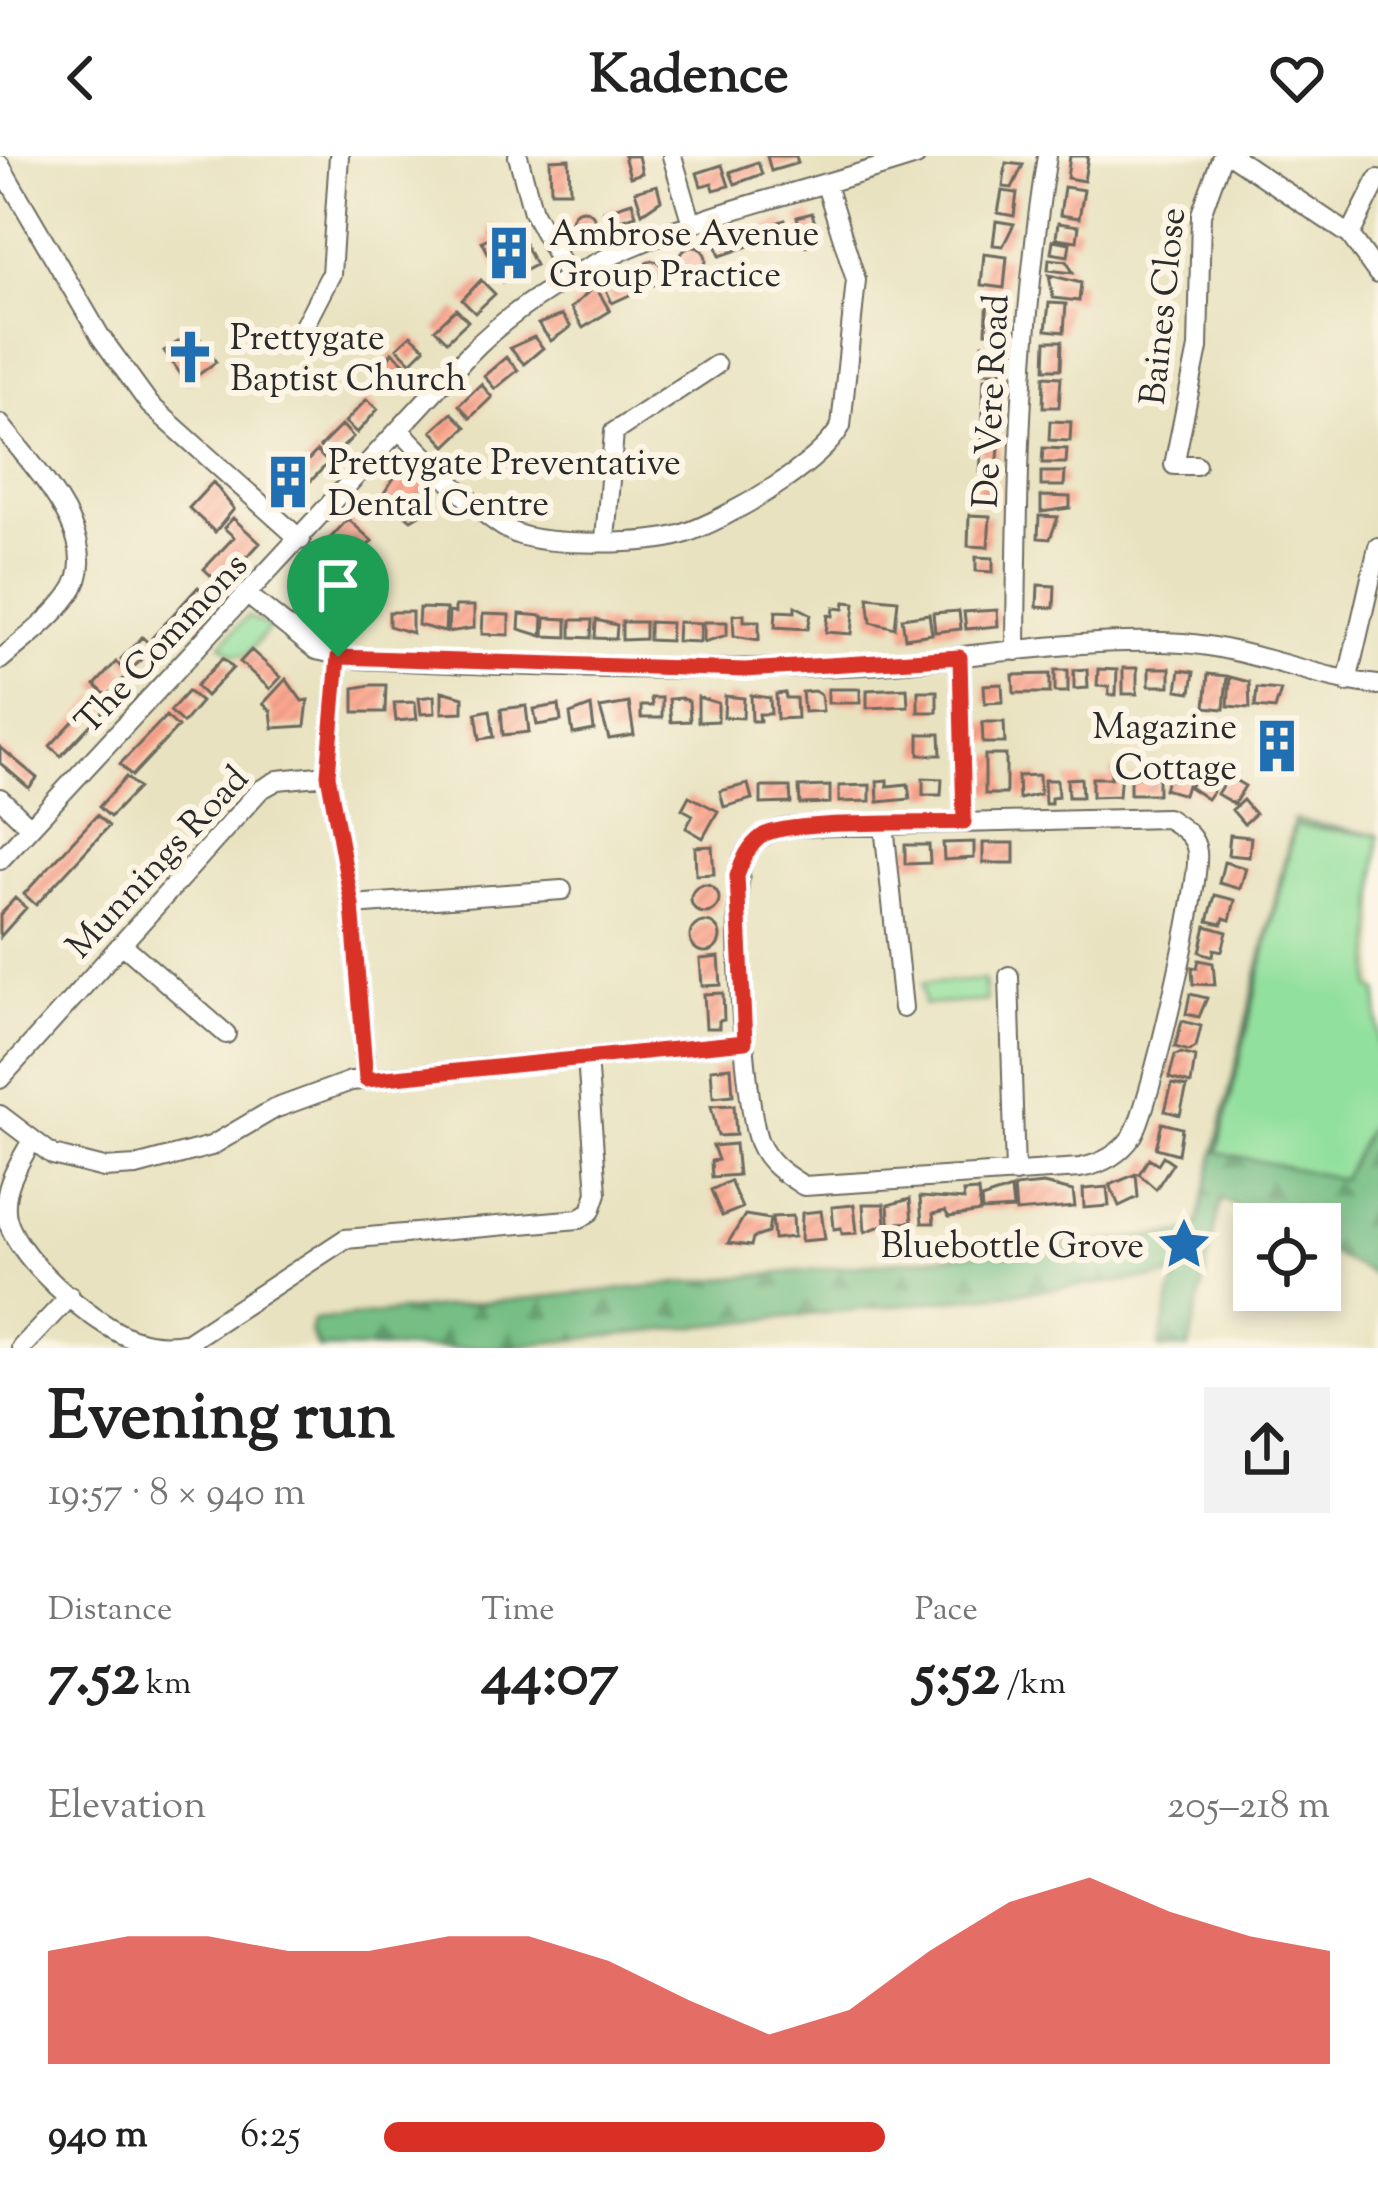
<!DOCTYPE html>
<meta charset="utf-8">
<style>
:root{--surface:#fff;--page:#f2f2f2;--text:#222;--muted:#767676;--accent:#d93025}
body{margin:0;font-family:"Sorts Mill Goudy",serif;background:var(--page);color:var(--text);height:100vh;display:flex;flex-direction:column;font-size:45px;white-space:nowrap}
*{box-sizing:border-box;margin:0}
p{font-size:39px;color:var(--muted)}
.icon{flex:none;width:66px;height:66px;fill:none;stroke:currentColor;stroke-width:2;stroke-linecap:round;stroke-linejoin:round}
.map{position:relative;height:1192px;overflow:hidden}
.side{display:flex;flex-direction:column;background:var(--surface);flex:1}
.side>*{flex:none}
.fabs{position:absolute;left:1233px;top:1047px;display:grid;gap:24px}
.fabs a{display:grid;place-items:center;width:108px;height:108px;border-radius:0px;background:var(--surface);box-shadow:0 6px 18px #0003;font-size:60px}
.pin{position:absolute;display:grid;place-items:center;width:102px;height:102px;color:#fff;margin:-123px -51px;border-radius:50% 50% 50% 0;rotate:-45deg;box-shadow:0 0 12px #0007}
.pin .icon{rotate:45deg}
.round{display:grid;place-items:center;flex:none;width:126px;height:126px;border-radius:0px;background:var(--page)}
.headline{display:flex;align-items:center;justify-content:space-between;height:204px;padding:0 48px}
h1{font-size:66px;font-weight:700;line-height:90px}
.metrics{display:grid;grid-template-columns:repeat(3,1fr);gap:18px;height:204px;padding:12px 48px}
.metrics div{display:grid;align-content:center}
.metrics b{font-size:60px;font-weight:700}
.metrics small{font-size:33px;font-weight:400}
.metrics p{font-size:33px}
.chart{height:336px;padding:24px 48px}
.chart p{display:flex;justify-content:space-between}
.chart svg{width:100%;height:216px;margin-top:12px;fill:var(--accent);opacity:.7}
ul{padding:0 48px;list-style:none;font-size:39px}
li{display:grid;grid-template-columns:192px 144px 1fr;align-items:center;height:90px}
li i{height:30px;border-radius:15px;background:var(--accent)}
header{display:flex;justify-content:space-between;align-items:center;height:156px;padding:0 48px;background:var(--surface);font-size:54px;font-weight:700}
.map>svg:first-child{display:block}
.grass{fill:#92e09d;stroke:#5e8664;stroke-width:3}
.forest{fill:url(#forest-firs);stroke:#507458;stroke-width:3}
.building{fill:url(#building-hatch)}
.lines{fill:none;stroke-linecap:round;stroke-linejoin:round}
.minor-casing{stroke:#6d6b5f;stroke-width:22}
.minor{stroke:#fff;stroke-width:18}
.route-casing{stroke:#fff;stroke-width:24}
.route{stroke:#d93025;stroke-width:15}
.labels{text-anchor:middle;stroke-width:12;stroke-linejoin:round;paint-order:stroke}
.poi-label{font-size:36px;fill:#2b2b2b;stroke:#fcf5e5;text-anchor:start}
.street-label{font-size:36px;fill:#2b2b2b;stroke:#fcf5e5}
</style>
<header><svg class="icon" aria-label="back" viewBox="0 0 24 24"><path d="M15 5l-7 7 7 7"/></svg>Kadence<svg class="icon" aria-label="heart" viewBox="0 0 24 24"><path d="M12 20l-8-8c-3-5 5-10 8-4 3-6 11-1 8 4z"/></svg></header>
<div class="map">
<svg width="1378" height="1192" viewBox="0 0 1378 1192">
<defs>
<pattern id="forest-firs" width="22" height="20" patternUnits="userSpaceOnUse" patternTransform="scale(3)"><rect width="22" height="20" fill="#75be84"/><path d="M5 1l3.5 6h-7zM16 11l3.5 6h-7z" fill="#609b6c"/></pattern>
<pattern id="building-hatch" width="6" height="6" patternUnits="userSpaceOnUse" patternTransform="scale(3)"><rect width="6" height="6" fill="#fca68e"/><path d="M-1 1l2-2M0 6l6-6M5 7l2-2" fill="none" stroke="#d88f7b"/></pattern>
</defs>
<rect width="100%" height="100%" fill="#fcf5e5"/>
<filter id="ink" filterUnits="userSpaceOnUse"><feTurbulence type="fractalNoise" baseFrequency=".00833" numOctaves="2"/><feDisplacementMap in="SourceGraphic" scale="24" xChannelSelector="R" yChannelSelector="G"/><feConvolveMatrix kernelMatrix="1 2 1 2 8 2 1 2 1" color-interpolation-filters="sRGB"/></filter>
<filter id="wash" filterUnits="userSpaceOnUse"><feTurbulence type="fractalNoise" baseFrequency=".004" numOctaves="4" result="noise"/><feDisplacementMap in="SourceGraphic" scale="48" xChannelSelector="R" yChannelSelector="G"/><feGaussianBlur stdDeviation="2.7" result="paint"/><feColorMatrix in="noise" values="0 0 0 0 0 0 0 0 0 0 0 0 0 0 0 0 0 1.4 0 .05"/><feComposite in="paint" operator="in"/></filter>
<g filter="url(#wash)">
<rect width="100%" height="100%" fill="#e8e2c0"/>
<path class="grass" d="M248,460l22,12 -24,27 -13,-1 -12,-10z
M1295,669l83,10 -7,153 7,3v119l-36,69 -124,-27z
M984,824l2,21 -62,4 -2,-21z"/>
<path class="forest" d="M1294,664l84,15 -83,-9 -77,326 124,27 36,-69v167l-58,-29v-24h-48l-51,-25 -32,149h-30l16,-72 -679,72h-178l-8,-16 3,-12 869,-87 15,-7z"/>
<g id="blocks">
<path class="building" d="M624,0h14l4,17 -12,4z
M767,0h29l2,7 -27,8z
M1070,0h18l-4,25 -17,-3z
M569,3l1,32h-19l-1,-31z
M758,6l4,12 -27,10 -5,-12z
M1006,7l17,2 -11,23 -9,-1z
M722,9l7,21 -15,4 -2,-7 -11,3 -4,-13z
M657,29l4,15 -19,13 -7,-22z
M1064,31l20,3 -5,28 -19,-3z
M1002,35l15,2 -3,23 -16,-3z
M632,46l4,13 -28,9 -4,-13z
M571 66a12 12 0 1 1 24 0a12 12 0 1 1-24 0Z
M812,57l8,28 -15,5 -8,-29z
M785,64l5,13 -33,11 -4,-13z
M996,65l18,3 -11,22 -10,-1z
M1058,67l21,3 -2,15 -21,-3z
M495,68l4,9 16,-8 20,40 -32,17 -21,-41 9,-4 -4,-9z
M744,77l5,13 -29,10 -4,-13z
M1053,84l17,3 -2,13 -17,-3z
M680 104a13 13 0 1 1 26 0a13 13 0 1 1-26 0Z
M984,98l23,3 -3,31 -23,-3z
M1049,103l18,2 6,12 -25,-3z
M641 117a12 12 0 1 1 24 0a12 12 0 1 1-24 0Z
M627,116l9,20 -24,11 -6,-13z
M1049,119l32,8 -2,18 -26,-3z
M481,124l14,14 -20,19 -13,-13z
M595,130l15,25 -27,17 -12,-20z
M988,139l16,1 -2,37 -16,-1z
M1049,147l17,1 -2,28 -18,-2z
M456,153l12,12 -21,20 -12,-12z
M562,159l9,12 -20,14 -13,-17z
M195,175l21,31 -29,21 -23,-32z
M411,179l14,13 -14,14 -14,-14z
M534,181l9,11 -19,16 -14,-16z
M1046,185h16l-1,28h-16z
M983,188h18v28h-18z
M392,196l18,16 -13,15 -15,-13z
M506,201l12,13 -23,19 -11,-13z
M1044,220l17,1 -2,30h-16z
M984,222l16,1 -1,28 -16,-1z
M481,228l11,13 -22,21 -11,-13z
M367,243l11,10 -21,24 -12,-11z
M983,256h16l-1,27 -16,-1z
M452,257l14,14 -20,19 -14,-15z
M1050,265l21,1 -1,19 -21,-1z
M342,269l11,12 -21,21 -12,-11z
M982,289l17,1 -2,27 -17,-1z
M1043,292l24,1 -1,14h-24z
M317,295l11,12 -21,22 -12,-11z
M281,310l28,26 -12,13 -26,-29z
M413,312l23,22 -9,10 7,6 -23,14 -11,-9 -1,-8 -5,5 -9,-6 -1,-9 14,-21z
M1041,316h24l-1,14h-23z
M974 336a13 13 0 1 1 26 0a13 13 0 1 1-26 0Z
M213,326l21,27 -19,23 -26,-24z
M1041,340l29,1v11l-29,4z
M969,359l21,1 -2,31 -20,-1z
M1039,360l19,1 -8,22 -12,-1z
M233,362l27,25 -39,42 -17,-16 30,-32 -10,-9z
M348,363l24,22 -29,32 20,19 -32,34 -20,-19 -1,-47z
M976,401l17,1v14l-17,-1z
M1038,429l17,1 -1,22 -17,-1z
M198,431l11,9 -47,51 -10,-9z
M868,441l30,3 -3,28 -24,-6z
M845,446l10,1 -3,31 -26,-2 2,-17 5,1 1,-8 10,1z
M455,450h19v22l-26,4 1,-20 6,1z
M795,450l16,8 -3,15 -33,-2 1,-16 19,1z
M419,452l27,1 -1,23 -27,-7z
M997,454l1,16 -32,3 -2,-17z
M959,455l2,18 -26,3 -2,-19z
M389,456h23v21l-23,-7z
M483,458l26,1v20l-27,-1z
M520,458l23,2 -1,20 -23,-7z
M744,458v7h15v19l-25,-4 -1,-21z
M929,458l3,20 -27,4 -3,-20z
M545,462l22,1v18l-23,-1z
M571,464h21l-1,18 -20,-1z
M596,464l21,5 -1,14 -21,-1z
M622,466h23v17l-23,1z
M649,466l22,1 -1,18 -21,-1z
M678,466l23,1 -1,19 -23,-1z
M704,466h23v13l-23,7z
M142,481l11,10 -21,22 -11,-10z
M251,494l30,27 -11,12 -30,-27z
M223,502l10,10 -27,28 -10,-10z
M116,506l12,12 -21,22 -12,-11z
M1123,512h14v26h-14z
M1149,512h21v18h-21z
M1087,513l1,19 -14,1v-19z
M1098,513l19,1 -1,25h-7v-8l-12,-1z
M1055,514h13v22h-13z
M1180,514l14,2 -3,20 -14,-2z
M1050,518v19h-36l-1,-18z
M1208,518l19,2 -3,33 -19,-2z
M1230,521l19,5 1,26 -22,-2z
M286,523l16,22 6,-1 -3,26 -32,2 -2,-17 -8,-7z
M1002,528l1,18 -18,1 -1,-18z
M370,529h16l-1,27h-31v-24z
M907,532l1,18 -41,2v-18z
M1257,532l24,2 -6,19 -20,-2z
M828,533h32v14h-32z
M188,535l13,11 -18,21 -13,-12z
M442,535l21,6v15l-21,1z
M814,535l7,4 2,16 -19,1 -2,-20z
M918,535h19v21h-19z
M785,537l1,5h10l1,20 -20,1 -1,-25z
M98,539l11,10 -48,51 -11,-10z
M751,539l19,3 1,16h-12l1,7h-8z
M434,540l1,17 -14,1 -2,-16z
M725,540l19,2 -1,20 -19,-1z
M698,541l20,6v18l-20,1z
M651,542h11v20h-21v-12h11z
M681,542l8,3 1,20 -19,1 -2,-23z
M415,546l2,17 -21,2 -2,-18z
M629,547l5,32 -25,4 -9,-31z
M559,549l2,16 -24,4 -3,-16z
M526,550l3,26 -26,3 -2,-26z
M591,550l3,24 -21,4 -3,-20z
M490,554l4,27 -14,2 -4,-26z
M166,560l12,11 -46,49 -12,-12z
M982,566h22l1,21h-22z
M1268,575l19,1v21l-20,-1z
M919,578h21l1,21h-22z
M0,591l37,31 -8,10 -29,-25z
M985,599h21v39h-21z
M1173,604l17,15 -6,20 -20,-6z
M1201,613l16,16 -10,14 -18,-12z
M1111,614h10l-2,26 -27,1v-19h19z
M1039,619l1,19 -21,5 -1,-23z
M1130,620h28v18h-28z
M1228,620l17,10 -11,18 -17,-10z
M126,621l12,11 -28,29 -11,-10z
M923,622l19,1 -1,16h-18z
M1081,622l1,19h-14l-1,-18z
M887,624v6l21,-2 2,15 -32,3 -1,-21z
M1044,624h13l1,17 -7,1v6h-6z
M748,628l4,15 -28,8 -4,-16z
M870,629v16l-31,1v-16z
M830,630v17l-30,1 -1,-17z
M761,631h29l1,16 -30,1z
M689,640l29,15 -15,27 -17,-10 7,-13 -11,-6z
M1243,644l12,14 -11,10 -12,-14z
M97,659l12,11 -73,79 -12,-11z
M1230,679l21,2 -2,20 -21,-2z
M974,686v16l-30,2 -1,-17z
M983,687h31v20h-31z
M905,689h24l1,18 -25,1z
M712,690l2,28 -18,1 -1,-28z
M1224,706l22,6 -6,21 -21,-6z
M691 743a14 14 0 1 1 28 0a14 14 0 1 1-28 0Z
M1215,739l20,5 -5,20 -6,-2 -2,6 -14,-3z
M15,742l11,10 -26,29v-22z
M690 781a15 15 0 1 1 30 0a15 15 0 1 1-30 0Z
M1206,770l21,6 -5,19 -8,-2 -1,7 -13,-4z
M719,801l2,28 -19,1 -2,-27z
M1199,804l14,3 2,22 -22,-1 -1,-17 5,1z
M723,837l1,27 -5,1v7h-13l-2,-34z
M1190,838l17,4 -8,19 -13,-3z
M1182,865l19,5 -5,21 -7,4 -14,-4z
M1181,897l14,4 -4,27 -22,-6 6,-23z
M731,911l2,28 -20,2 -2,-28z
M1172,928l15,3 -7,28 -15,-4z
M734,949l2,30 -18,1 -7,-30z
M1162,967l20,5 -4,26 -22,-6z
M735,988l3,31 -26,2 -1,-16 7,-1 -5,-14z
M1163,1000l10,7 -17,26 -17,-15 10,-16 9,6z
M1136,1018l2,23 -19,9 -9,-21z
M730,1025l12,27 -20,8 -11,-26z
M1043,1028l30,7 2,16 -59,5 -2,-25z
M1107,1031l2,19 -25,2 -1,-19z
M1011,1033l2,20 -31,2 -1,-12z
M978,1035l2,21 -31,5 -4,-6 -12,3 1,9h-12l-2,-26 44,3 -1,-8z
M910,1043l2,23 -13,1 1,9 -10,1 -2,-28z
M863,1048h21l2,20 -21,8z
M854,1049l3,28 -15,1 -1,-6 -7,1 -2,-22z
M821,1055l4,28 -24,2 1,-28z
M745,1059l25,4 -2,14 -15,5 -2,8 -23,-3z
M793,1060l1,21 -20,2 -2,-22z"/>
</g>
</g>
<g filter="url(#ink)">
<use href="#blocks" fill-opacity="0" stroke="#6d6b5f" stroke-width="3"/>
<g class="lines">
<defs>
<path id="minor" d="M518,0l15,56 34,62
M672,0l20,68
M1232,0l118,79 28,39
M0,9l100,171 50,69 151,135
M1350,79l28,-56
M304,170l27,-52 8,-118
M0,268c31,41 109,118 69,171 -18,25 -46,45 -69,65
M399,274c30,28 81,89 118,104 32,12 133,11 166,0 44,-15 136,-68 158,-108l15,-146 -30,-95
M1196,309h-22l24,-117 3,-134 21,-58
M605,384l9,-108 102,-67
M249,440l67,54 42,9c169,8 339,14 508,6 106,-6 211,-29 317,-22 67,5 129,35 195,42
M1016,495c1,-166 4,-330 31,-495
M338,501l-10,118 24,130 14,175
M960,501l4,165
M1347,526l31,-135
M0,642l30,29
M1167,662c13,9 28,16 30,34 4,32 -47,255 -64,283 -13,20 -31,29 -53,33l-276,18c-19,-12 -36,-22 -45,-44 -14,-34 -30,-257 -15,-285 11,-22 31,-29 54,-30z
M884,669l19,183
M0,704l467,-504c118,-123 292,-149 449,-200
M352,749l210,-15
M122,788l104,90
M1009,820l6,197
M0,923l260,-289 18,-10 50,-5
M0,959l53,40 51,13 32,-2 75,-20 63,-37 77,-28 394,-39
M31,986c-12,22 -27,43 -25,69 2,42 89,115 127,128 18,6 37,7 55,3l157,-103 234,-20 12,-8 6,-18 -10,-135
M21,1192l49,-52"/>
</defs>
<use href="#minor" class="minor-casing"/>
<use href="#minor" class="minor"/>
</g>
</g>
<g class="lines" filter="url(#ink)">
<defs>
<path id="route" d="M338,501l407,13 215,-13 4,165c-38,2 -178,-3 -202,14 -14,10 -19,24 -25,40l8,166 -379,38 -14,-175 -24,-130z"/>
</defs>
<use href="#route" class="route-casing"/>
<use href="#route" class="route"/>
</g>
<defs>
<symbol id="building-bare" viewBox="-9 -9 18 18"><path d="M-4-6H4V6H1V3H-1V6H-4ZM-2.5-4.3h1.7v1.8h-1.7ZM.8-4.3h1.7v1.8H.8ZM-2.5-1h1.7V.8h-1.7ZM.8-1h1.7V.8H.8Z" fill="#1f6fb2" stroke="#fcf5e5" stroke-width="2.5" paint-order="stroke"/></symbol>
<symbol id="church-bare" viewBox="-9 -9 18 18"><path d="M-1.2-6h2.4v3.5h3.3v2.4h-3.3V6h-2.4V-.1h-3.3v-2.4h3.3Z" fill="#1f6fb2" stroke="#fcf5e5" stroke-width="2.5" paint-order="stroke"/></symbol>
<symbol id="sight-bare" viewBox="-9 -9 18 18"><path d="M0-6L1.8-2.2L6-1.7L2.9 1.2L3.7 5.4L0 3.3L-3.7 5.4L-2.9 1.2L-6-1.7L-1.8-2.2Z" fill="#1f6fb2" stroke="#fcf5e5" stroke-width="2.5" paint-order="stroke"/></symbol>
</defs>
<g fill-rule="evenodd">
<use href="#building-bare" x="471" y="59" width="76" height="76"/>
<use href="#church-bare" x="152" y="163" width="76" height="76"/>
<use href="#building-bare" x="250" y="288" width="76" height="76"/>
<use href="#building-bare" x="1239" y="552" width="76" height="76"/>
<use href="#sight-bare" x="1146" y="1050" width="76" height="76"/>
</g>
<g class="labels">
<g class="poi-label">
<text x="549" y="89">Ambrose Avenue<tspan x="549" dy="41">Group Practice</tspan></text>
<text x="230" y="193">Prettygate<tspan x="230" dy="41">Baptist Church</tspan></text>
<text x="328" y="318">Prettygate Preventative<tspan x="328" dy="41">Dental Centre</tspan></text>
<text x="1237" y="582" text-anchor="end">Magazine<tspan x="1237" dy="41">Cottage</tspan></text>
<text x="1144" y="1101" text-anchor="end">Bluebottle Grove</text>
</g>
<g class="street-label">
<text transform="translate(1161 150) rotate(-84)" y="13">Baines Close</text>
<text transform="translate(989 245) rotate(-87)" y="13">De Vere Road</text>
<text transform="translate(160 486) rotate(-47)" y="13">The Commons</text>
<text transform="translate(156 705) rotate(-47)" y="13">Munnings Road</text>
</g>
</g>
</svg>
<div class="fabs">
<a><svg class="icon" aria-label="locate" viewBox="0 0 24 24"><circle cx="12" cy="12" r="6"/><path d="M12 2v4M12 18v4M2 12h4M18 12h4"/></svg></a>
</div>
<div class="pin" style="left:338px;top:501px;background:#1e9e55"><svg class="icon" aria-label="arrive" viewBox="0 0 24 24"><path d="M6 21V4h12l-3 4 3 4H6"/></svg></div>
</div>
<section class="side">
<div class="headline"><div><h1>Evening run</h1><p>19:57 · 8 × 940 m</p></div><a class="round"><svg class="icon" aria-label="share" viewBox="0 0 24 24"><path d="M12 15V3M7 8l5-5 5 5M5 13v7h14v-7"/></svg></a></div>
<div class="metrics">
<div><p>Distance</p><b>7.52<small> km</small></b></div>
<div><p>Time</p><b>44:07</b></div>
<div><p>Pace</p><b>5:52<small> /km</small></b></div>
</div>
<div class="chart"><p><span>Elevation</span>205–218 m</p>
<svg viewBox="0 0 160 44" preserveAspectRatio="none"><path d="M0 44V21L10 18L20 18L30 21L40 21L50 18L60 18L70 23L80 31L90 38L100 33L110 21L120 11L130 6L140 13L150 18L160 21V44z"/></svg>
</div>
<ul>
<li><b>940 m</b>6:25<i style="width:53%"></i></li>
</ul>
</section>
